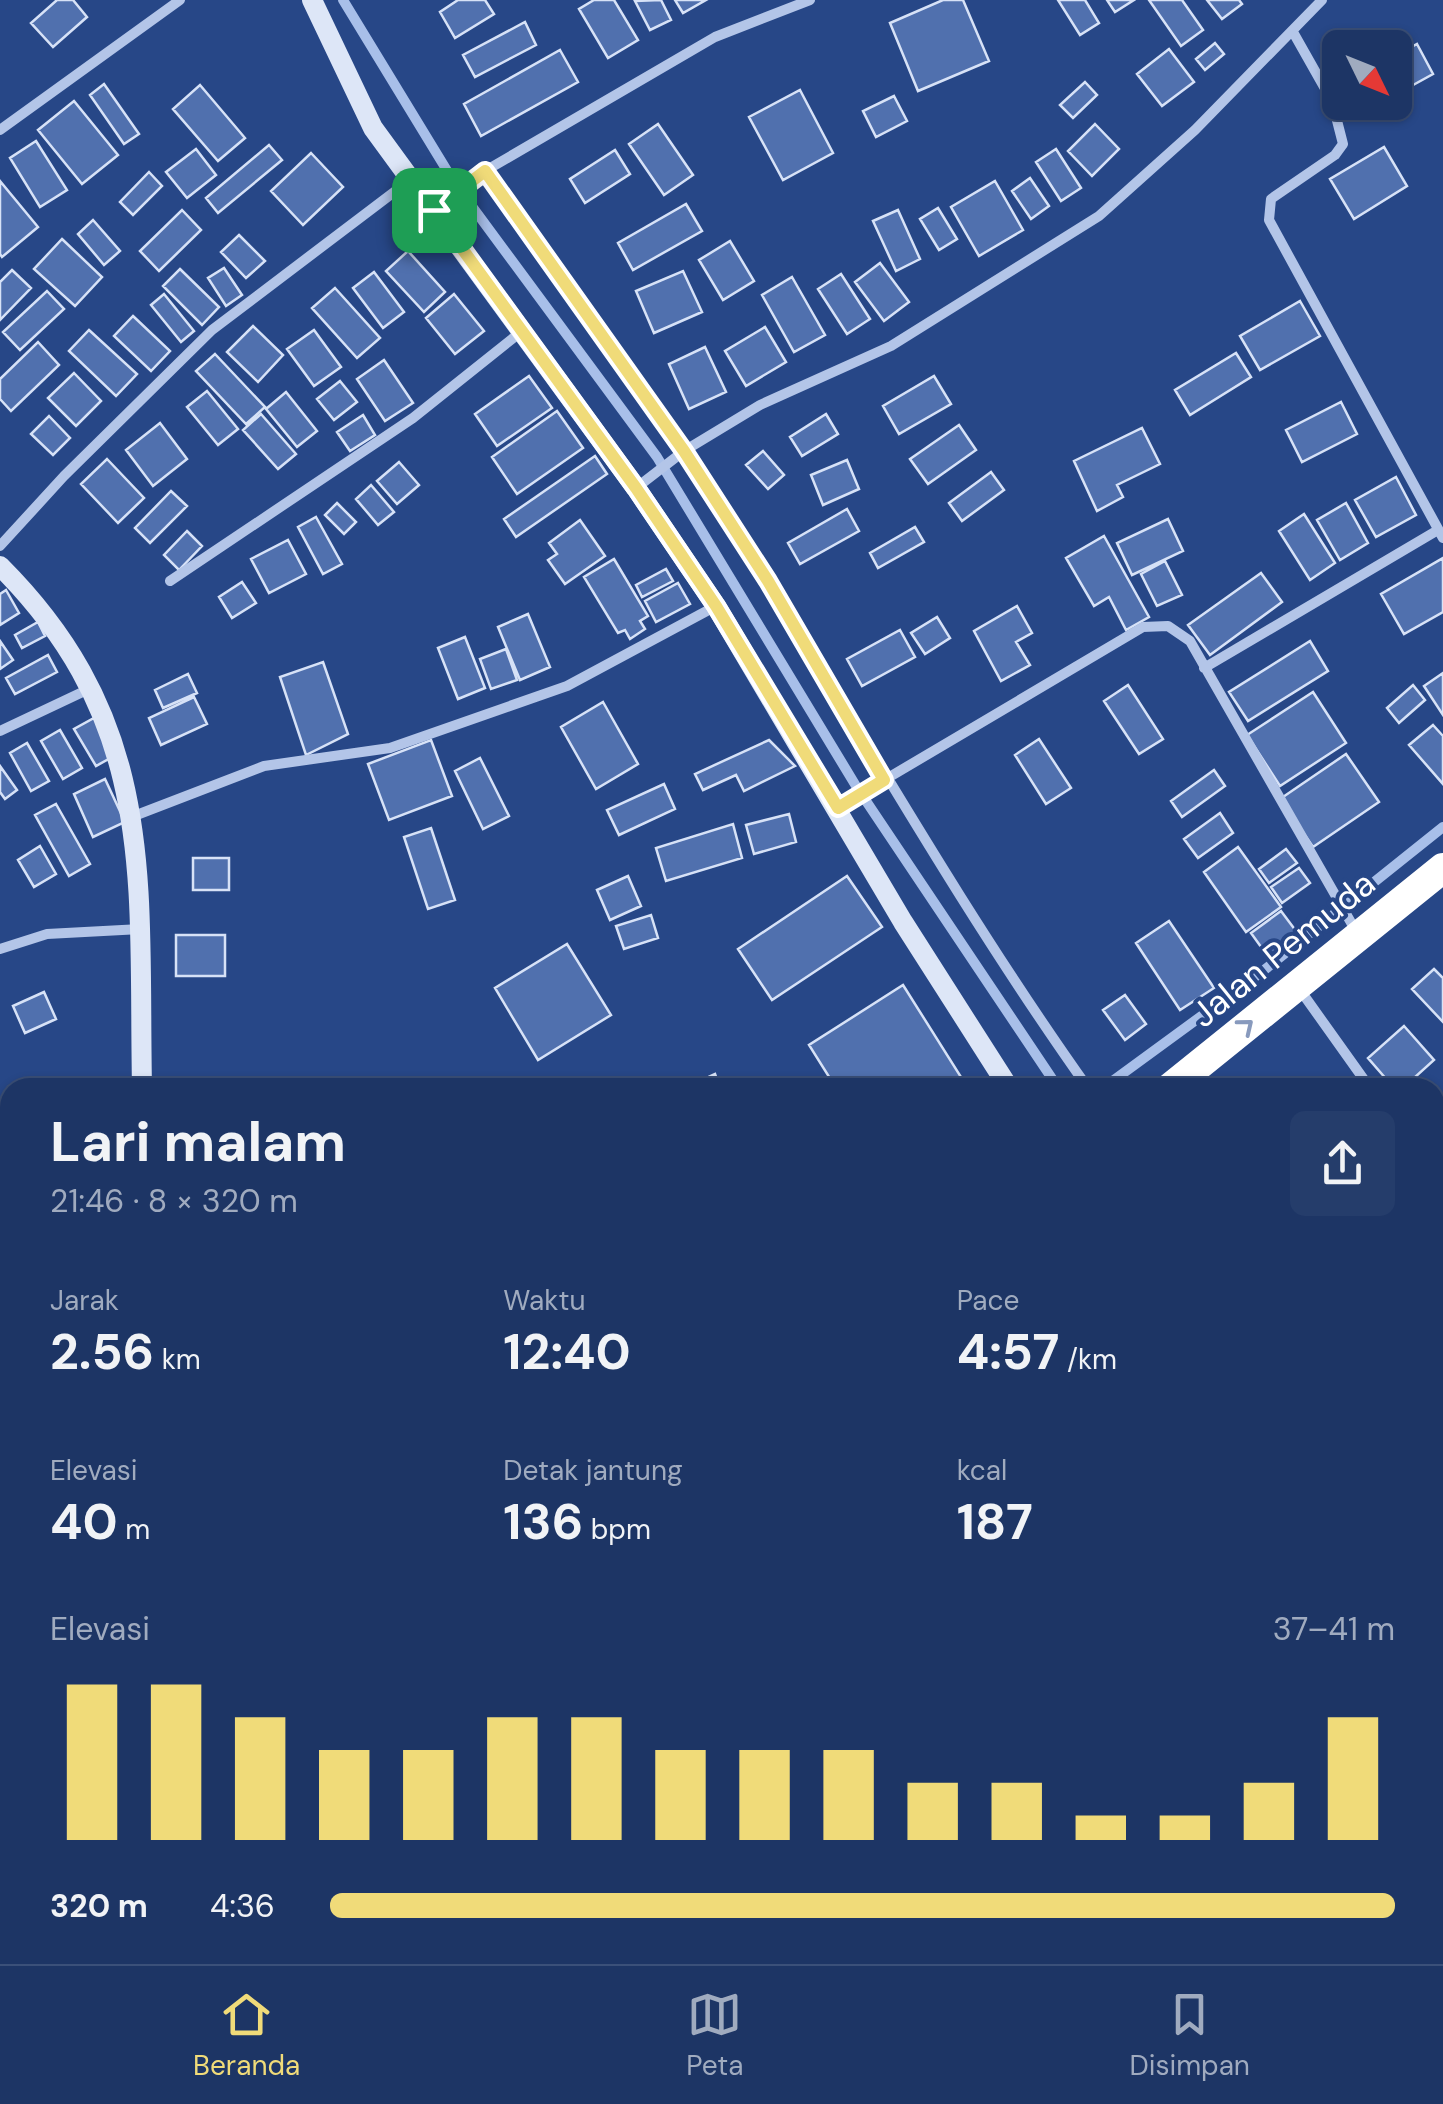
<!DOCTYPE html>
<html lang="id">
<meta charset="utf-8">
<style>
:root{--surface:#1d3565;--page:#253d6b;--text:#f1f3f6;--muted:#a0abbf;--line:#3b5079;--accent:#f0db79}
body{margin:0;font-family:"DM Sans",sans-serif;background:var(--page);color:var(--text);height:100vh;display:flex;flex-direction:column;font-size:38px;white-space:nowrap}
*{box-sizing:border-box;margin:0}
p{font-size:32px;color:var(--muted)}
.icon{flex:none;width:55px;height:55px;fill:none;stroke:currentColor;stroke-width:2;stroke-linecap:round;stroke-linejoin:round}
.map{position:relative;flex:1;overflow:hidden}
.side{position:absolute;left:0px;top:1078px;width:1445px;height:888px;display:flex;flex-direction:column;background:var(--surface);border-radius:30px 30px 0 0;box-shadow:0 2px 8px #0004,0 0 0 2px var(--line)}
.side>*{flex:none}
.needle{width:65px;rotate:133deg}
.fabs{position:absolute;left:1322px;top:30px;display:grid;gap:20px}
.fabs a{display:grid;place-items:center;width:90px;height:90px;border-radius:15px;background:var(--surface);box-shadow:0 2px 8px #0004,0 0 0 2px var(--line);font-size:50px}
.pin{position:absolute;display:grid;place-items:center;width:85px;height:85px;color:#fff;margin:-42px;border-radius:20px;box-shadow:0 5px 15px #0006}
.round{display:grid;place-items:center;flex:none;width:105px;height:105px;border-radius:15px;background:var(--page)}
.headline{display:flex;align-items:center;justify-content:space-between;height:170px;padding:0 50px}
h1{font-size:55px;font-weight:700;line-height:75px}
.metrics{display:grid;grid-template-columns:repeat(3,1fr);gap:15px;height:170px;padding:10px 50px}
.metrics div{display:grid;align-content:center}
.metrics b{font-size:50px;font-weight:700}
.metrics small{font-size:28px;font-weight:400}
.metrics p{font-size:28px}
.chart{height:280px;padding:20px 50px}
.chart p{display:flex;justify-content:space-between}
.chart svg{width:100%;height:180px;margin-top:10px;stroke:var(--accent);stroke-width:6}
ul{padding:0 50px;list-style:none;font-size:32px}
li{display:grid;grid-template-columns:160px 120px 1fr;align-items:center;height:75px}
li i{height:25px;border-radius:12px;background:var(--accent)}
.menu{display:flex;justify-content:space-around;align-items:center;height:140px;border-top:2px solid var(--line);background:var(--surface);font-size:28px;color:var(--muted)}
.menu a{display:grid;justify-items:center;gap:5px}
.menu .current{color:var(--accent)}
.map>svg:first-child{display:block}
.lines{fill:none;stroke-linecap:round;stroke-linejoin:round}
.stream{stroke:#a8bfe9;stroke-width:10}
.building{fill:#5070ae;stroke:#d7e2f7;stroke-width:2.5}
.street{stroke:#b3c5e8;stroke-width:10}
.secondary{stroke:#dde6f7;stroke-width:20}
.highway{stroke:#fff;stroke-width:30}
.oneway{stroke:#889abd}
.route-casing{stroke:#fff;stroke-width:20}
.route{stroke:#f0db79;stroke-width:12}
.labels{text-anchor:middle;stroke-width:8;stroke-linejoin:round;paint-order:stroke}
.street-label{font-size:35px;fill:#fff;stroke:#274787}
</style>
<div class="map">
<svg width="1443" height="1964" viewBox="0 0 1443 1964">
<rect width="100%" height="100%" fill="#274787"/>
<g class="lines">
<path class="stream" d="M343,0l111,182 203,275 199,329 201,300
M1103,1088l160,-117 180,-144
M1421,1955l2,9"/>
</g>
<path class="building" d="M57,0h16l14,17 -34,30 -22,-24z
M458,0h27l9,14 -39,24 -15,-26z
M594,0h20l24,40 -30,18 -29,-49z
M661,0l10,20 -21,10 -15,-29z
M675,0h31l-23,13z
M943,0h20l26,61 -71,30 -28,-68z
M1058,0h27l14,23 -19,12z
M1107,0h27l-19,12z
M1149,0h33l21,30 -22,16z
M1207,0h32l3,4 -20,15z
M525,22l11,23 -61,32 -12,-22z
M1215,43l9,11 -19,16 -9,-11z
M1417,44l16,30 -38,21v-39z
M1169,49l25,33 -32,24 -25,-32z
M560,50l18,32 -97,54 -17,-32z
M1085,82l12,13 -24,23 -13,-13z
M104,84l35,50 -15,10 -34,-49z
M200,85l45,53 -27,23 -45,-52z
M800,90l33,63 -50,27 -34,-63z
M894,96l13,25 -31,16 -13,-26z
M74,101l44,54 -36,29 -44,-54z
M658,124l35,51 -29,20 -35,-51z
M1095,124l24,25 -27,27 -24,-25z
M36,141l31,49 -27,17 -30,-49z
M269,145l13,15 -64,53 -12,-15z
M1384,147l23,39 -53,33 -24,-40z
M196,149l20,26 -29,23 -21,-26z
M1056,149l25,39 -20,13 -25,-39z
M615,150l15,24 -45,29 -15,-24z
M311,153l32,34 -40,38 -32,-34z
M149,172l13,14 -29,29 -13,-13z
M1030,178l19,28 -18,13 -19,-28z
M0,181l38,46 -36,30 -2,-3z
M995,181l28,49 -44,26 -28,-49z
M686,204l16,27 -69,39 -15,-27z
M938,208l19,31 -18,11 -19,-31z
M182,210l19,20 -42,41 -19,-20z
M898,210l22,49 -24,12 -23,-50z
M93,220l27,31 -16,14 -26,-31z
M239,235l26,26 -19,17 -25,-26z
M62,239l40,38 -27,29 -41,-37z
M730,241l24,40 -31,19 -24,-40z
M408,251l37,41 -21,20 -38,-41z
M880,263l29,39 -25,19 -29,-39z
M224,268l18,27 -16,11 -18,-28z
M180,269l39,38 -17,18 -39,-39z
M12,270l19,18 -31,32v-38z
M683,271l19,41 -48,21 -18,-42z
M374,272l30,40 -21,16 -30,-40z
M841,274l29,45 -23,15 -29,-45z
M792,277l33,58 -31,17 -32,-57z
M335,288l45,50 -23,20 -45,-50z
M47,291l17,18 -44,41 -17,-18z
M164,294l30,37 -13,11 -30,-37z
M454,294l30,37 -29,23 -29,-36z
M1300,301l20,35 -60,34 -20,-34z
M133,316l37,35 -19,20 -37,-35z
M253,326l30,29 -25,27 -31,-30z
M765,327l21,35 -40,24 -21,-35z
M89,330l48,44 -21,22 -47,-45z
M314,330l27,37 -27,19 -27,-37z
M38,342l21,23 -48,46 -11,-12v-20z
M705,347l21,45 -37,17 -20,-45z
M1236,353l15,24 -61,38 -15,-25z
M215,354l50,53 -19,17 -50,-53z
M384,360l29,43 -28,18 -28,-42z
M74,373l27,28 -25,25 -28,-28z
M529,376l23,32 -55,38 -22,-32z
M934,376l17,28 -52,30 -16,-28z
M340,381l17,21 -23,18 -17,-21z
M207,391l31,38 -20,16 -31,-38z
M286,392l31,39 -20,16 -31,-38z
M1341,402l16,32 -55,28 -16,-32z
M557,411l26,37 -66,46 -25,-37z
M261,414l35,40 -18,15 -35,-39z
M826,414l12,20 -36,22 -12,-19z
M363,415l12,20 -25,16 -13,-19z
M49,416l21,22 -17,17 -22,-21z
M160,423l27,36 -34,27 -27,-36z
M959,425l17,25 -48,34 -18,-25z
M1142,428l18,36 -43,21 6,12 -26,14 -23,-50z
M763,451l21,24 -16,14 -22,-24z
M595,456l12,18 -91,63 -12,-18z
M107,459l37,39 -26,25 -37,-39z
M847,460l12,29 -36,16 -12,-30z
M399,462l20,23 -22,19 -20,-23z
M991,472l13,18 -42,31 -13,-18z
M1396,477l20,38 -40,22 -21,-37z
M371,485l23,27 -16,13 -22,-26z
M171,491l16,15 -37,37 -15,-15z
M337,503l19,19 -12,12 -19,-19z
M1346,503l22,40 -28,17 -23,-40z
M847,509l12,22 -59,33 -12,-21z
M1304,514l31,49 -25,17 -31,-49z
M316,517l26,47 -19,10 -25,-47z
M1168,519l15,32 -51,24 -15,-32z
M580,520l25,36 -40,28 -17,-24 9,-6 -8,-11z
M915,527l9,15 -46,26 -8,-15z
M187,531l15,15 -23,24 -15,-15z
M1104,536l45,81 -23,13 -17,-33 -15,9 -28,-48z
M288,540l18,34 -37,19 -18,-34z
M1443,558v54l-39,22 -23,-40z
M614,559l34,57 -8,5 5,8 -15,10 -5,-9 -7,3 -34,-56z
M1165,561l17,34 -25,11 -16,-32z
M666,569l7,12 -31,16 -6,-12z
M1261,573l21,29 -72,53 -22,-30z
M242,582l14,21 -24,15 -13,-21z
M678,583l12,21 -34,18 -11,-21z
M6,590l13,23 -19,12v-31z
M1017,606l15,27 -16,9 14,23 -29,16 -27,-50z
M528,614l22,53 -30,13 -22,-53z
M937,617l13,21 -25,16 -14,-21z
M38,622l7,14 -23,12 -7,-13z
M900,630l15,27 -53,29 -15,-27z
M465,637l20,51 -27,11 -20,-51z
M0,641l13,19 -13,9z
M1310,641l18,30 -80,50 -19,-29z
M506,649l11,31 -26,9 -11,-30z
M48,655l9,17 -42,22 -9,-16z
M323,662l25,72 -42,21 -26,-78z
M1443,673v42l-19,-29z
M188,674l9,19 -34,15 -8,-18z
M1128,685l35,54 -24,15 -35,-53z
M1413,685l12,15 -26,23 -12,-15z
M1313,692l33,51 -66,43 -33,-51z
M194,697l13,27 -46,21 -12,-27z
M603,702l35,62 -42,25 -35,-62z
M94,718l20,38 -18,10 -22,-37z
M1433,725l10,11v48l-34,-39z
M60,730l22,38 -19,11 -22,-38z
M1039,739l32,49 -25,16 -31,-49z
M431,740l21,56 -63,24 -21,-56z
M769,740l26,26 -51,25 -8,-16 -33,15 -8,-16z
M27,743l22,38 -18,10 -21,-38z
M1346,754l33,48 -66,45 -33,-48z
M480,758l29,58 -26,13 -28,-58z
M0,766l17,24 -12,9 -5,-7z
M1214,770l11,16 -43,31 -11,-16z
M105,779l20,43 -32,15 -19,-43z
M664,784l11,25 -56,26 -12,-25z
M56,804l34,60 -21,12 -34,-61z
M1220,813l13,20 -35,25 -14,-19z
M789,814l7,28 -42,12 -8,-29z
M733,824l9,34 -76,23 -10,-33z
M431,828l24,72 -27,9 -24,-72z
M40,846l16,28 -22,13 -16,-27z
M1238,847l43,60 -35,25 -42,-60z
M1286,849l11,14 -28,20 -10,-14z
M193,858h36v32h-36z
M1299,868l11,15 -28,20 -11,-16z
M628,876l13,30 -31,14 -13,-30z
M847,876l35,51 -110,73 -34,-51z
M1281,911l18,24 -30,23 -18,-25z
M651,915l7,23 -34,11 -8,-23z
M1169,921l45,67 -34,22 -44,-67z
M176,935h49v41h-49z
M567,944l44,71 -73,45 -43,-72z
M1434,969l9,9v44l-31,-33z
M903,985l63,100 -130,3 -27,-43z
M44,992l12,27 -31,14 -12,-27z
M1125,995l21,29 -21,16 -22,-30z
M1404,1026l30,34 -31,28h-9l-26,-30z
M715,1074l5,14h-35z
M0,1133l10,8 -10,19z
M0,1379l10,12v41l-10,8z
M10,1457v49l-3,3 -7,-8v-35z
M10,1892v36l-10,-16v-14z
M26,1955h54l-15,9h-34z
M333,1955h53l-23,9h-27z
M613,1955h87l2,9h-88z
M705,1955h56l-21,9h-33z
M961,1955h67l5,9h-66z
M1086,1955h7l4,9h-33z
M1183,1955l2,9h-54l-3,-8z"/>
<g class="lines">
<path class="street" d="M1293,32l39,69 11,43 -8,11 -64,44 -2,21 174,318
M0,130l180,-130
M485,171c96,136 197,269 284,411 104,170 203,343 319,506
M434,210l51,-39 230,-134 95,-37
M636,488l48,-37 76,-46 131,-59 208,-130 96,-86 127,-130
M0,546l64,-70 148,-146 198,-150
M170,581l243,-163 109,-87
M1204,668l234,-138
M0,731l89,-42
M837,808l306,-181 25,-1 22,15 167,292
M134,816l130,-50 126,-18 177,-62 149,-80
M0,949l47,-15 94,-5
M1298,987l72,101
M1435,1180l8,12
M0,1237l10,-8
M1435,1332l8,-6
M1435,1898l8,28
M937,1955l4,9
M1398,1955l2,9"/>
<path class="secondary" d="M312,0l61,128 263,360 80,118 187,316 106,166
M0,566c159,159 138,316 142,522
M482,1955l2,9"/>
<path class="highway" d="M1170,1088l273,-220
M0,1808l10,-6"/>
</g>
<defs><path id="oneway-chevron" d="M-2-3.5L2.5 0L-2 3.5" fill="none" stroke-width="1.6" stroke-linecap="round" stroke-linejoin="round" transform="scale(2.5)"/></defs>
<use class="oneway" href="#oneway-chevron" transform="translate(1246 1026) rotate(-39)"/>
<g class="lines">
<defs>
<path id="route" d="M485,171l199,280 84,130 116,199 -46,28 -122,-202 -80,-118 -202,-278z"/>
</defs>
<use href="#route" class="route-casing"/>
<use href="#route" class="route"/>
</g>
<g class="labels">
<g class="street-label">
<text transform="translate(1283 949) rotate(-39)" y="12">Jalan Pemuda</text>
</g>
</g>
</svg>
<div class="fabs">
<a><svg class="needle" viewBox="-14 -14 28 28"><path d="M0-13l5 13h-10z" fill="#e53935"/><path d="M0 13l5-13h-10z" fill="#a0abbf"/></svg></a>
</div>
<div class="pin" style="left:434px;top:210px;background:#1e9e55"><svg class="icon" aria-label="arrive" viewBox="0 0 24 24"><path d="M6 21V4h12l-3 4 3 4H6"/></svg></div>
<section class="side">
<div class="headline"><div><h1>Lari malam</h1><p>21:46 · 8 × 320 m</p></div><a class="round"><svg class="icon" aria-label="share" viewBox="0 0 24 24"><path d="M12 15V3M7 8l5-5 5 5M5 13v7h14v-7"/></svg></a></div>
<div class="metrics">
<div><p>Jarak</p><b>2.56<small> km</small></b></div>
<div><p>Waktu</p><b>12:40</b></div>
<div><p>Pace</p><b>4:57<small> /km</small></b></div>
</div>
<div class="metrics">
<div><p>Elevasi</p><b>40<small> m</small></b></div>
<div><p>Detak jantung</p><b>136<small> bpm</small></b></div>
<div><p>kcal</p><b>187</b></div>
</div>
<div class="chart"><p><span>Elevasi</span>37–41 m</p>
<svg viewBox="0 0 160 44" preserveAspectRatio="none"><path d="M5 44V6M15 44V6M25 44V14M35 44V22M45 44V22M55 44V14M65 44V14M75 44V22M85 44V22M95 44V22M105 44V30M115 44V30M125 44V38M135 44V38M145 44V30M155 44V14"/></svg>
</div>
<ul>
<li><b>320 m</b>4:36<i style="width:100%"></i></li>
</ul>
</section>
</div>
<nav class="menu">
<a class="current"><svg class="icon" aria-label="home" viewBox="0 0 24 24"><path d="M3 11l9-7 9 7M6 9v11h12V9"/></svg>Beranda</a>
<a><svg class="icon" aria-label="map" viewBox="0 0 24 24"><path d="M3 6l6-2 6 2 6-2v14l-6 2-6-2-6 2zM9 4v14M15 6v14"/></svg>Peta</a>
<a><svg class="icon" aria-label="saved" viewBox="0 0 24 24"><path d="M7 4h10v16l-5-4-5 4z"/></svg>Disimpan</a>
</nav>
